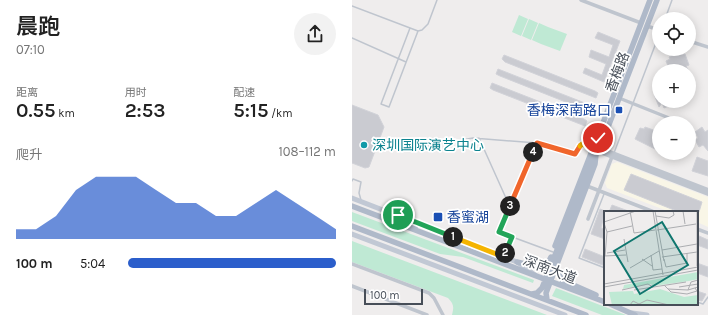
<!DOCTYPE html>
<html lang="zh">
<meta charset="utf-8">
<style>
:root{--surface:#fff;--page:#f2f2f2;--text:#222;--muted:#767676;--accent:#2b5ecb}
body{margin:0;font-family:Karla,"Noto Sans SC",sans-serif;background:var(--page);color:var(--text);height:100vh;display:flex;flex-direction:column;font-size:15px;white-space:nowrap}
*{box-sizing:border-box;margin:0}
p{font-size:13px;color:var(--muted)}
.icon{flex:none;width:22px;height:22px;fill:none;stroke:currentColor;stroke-width:2;stroke-linecap:round;stroke-linejoin:round}
.map{position:relative;flex:1;overflow:hidden}
.details{display:flex;flex-direction:column;background:var(--surface);width:352px}
.details>*{flex:none}
.fabs{position:absolute;left:300px;top:12px;display:grid;gap:8px}
.fabs a{display:grid;place-items:center;width:44px;height:44px;border-radius:50%;background:var(--surface);box-shadow:0 2px 10px #0003;font-size:20px}
.scale{position:absolute;left:12px;bottom:10px;width:59px;box-sizing:border-box;padding-left:4px;border:2px solid #474e58;border-top:0;font-size:11px;line-height:14px;white-space:nowrap;color:#474e58;-webkit-text-stroke:3px #fff;paint-order:stroke}
.pin{position:absolute;display:grid;place-items:center;width:34px;height:34px;color:#fff;margin:-17px;border:2px solid #fff;border-radius:50%;box-shadow:0 1px 4px #0007}
.km{position:absolute;width:20px;height:20px;margin:-10px;border-radius:50%;background:#222;color:#fff;font-size:11px;line-height:20px;text-align:center}
.round{display:grid;place-items:center;flex:none;width:42px;height:42px;border-radius:21px;background:var(--page)}
.headline{display:flex;align-items:center;justify-content:space-between;height:68px;padding:0 16px}
h1{font-size:22px;font-weight:600;line-height:30px}
.stats{display:grid;grid-template-columns:repeat(3,1fr);gap:6px;height:68px;padding:4px 16px}
.stats div{display:grid;align-content:center}
.stats b{font-size:20px;font-weight:600}
.stats small{font-size:11px;font-weight:400}
.stats p{font-size:11px}
.chart{height:112px;padding:8px 16px}
.chart p{display:flex;justify-content:space-between}
.chart svg{width:100%;height:72px;margin-top:4px;fill:var(--accent);opacity:.7}
ul{padding:0 16px;list-style:none;font-size:13px}
li{display:grid;grid-template-columns:64px 48px 1fr;align-items:center;height:30px}
li i{height:10px;border-radius:5px;background:var(--accent)}
main{display:flex;flex:1;min-height:0}
.map>svg:first-child{display:block}
.commercial{fill:#f9f6e7}
.green{fill:#bfe9d4}
.building{fill:#cacbd1;stroke:#d1d2d8}
.lines{fill:none;stroke-linecap:round;stroke-linejoin:round}
.service{stroke:#bfc5ce;stroke-width:1.5}
.minor{stroke:#bfc5ce;stroke-width:3.5}
.tertiary{stroke:#bfc5ce;stroke-width:4}
.secondary{stroke:#c1c8d4;stroke-width:5}
.primary{stroke:#afb9c9;stroke-width:5.5}
.split-1-casing{stroke:#fff;stroke-width:8}
.split-2-casing{stroke:#fff;stroke-width:8}
.split-3-casing{stroke:#fff;stroke-width:8}
.split-4-casing{stroke:#fff;stroke-width:8}
.split-5-casing{stroke:#fff;stroke-width:8}
.split-6-casing{stroke:#fff;stroke-width:8}
.split-1{stroke:#22a559;stroke-width:5}
.split-2{stroke:#f5b400;stroke-width:5}
.split-3{stroke:#22a559;stroke-width:5}
.split-4{stroke:#f0652b;stroke-width:5}
.split-5{stroke:#f0652b;stroke-width:5}
.split-6{stroke:#f5b400;stroke-width:5}
.transit-dot{fill:#1a4fb4;stroke:#fff;stroke-width:1.5}
.culture-dot{fill:#0f9aa8;stroke:#fff;stroke-width:1.5}
.labels{text-anchor:middle;stroke-width:3.5;stroke-linejoin:round;paint-order:stroke}
.street-label{font-size:14px;fill:#474e58;stroke:#fff}
.transit-label{font-size:14px;fill:#164399;stroke:#fff;text-anchor:end}
.culture-label{font-size:14px;fill:#0d838f;stroke:#fff;text-anchor:start}
.inset-road{fill:none;stroke:#acadb1;stroke-width:1}
.view{fill:#0f766e;fill-opacity:0.15;stroke:#0f766e;stroke-width:2}
.inset-edge{fill:none;stroke:#474e58;stroke-width:2}
</style>
<main>
<section class="details">
<div class="headline"><div><h1>晨跑</h1><p>07:10</p></div><a class="round"><svg class="icon" aria-label="share" viewBox="0 0 24 24"><path d="M12 15V3M7 8l5-5 5 5M5 13v7h14v-7"/></svg></a></div>
<div class="stats">
<div><p>距离</p><b>0.55<small> km</small></b></div>
<div><p>用时</p><b>2:53</b></div>
<div><p>配速</p><b>5:15<small> /km</small></b></div>
</div>
<div class="chart"><p><span>爬升</span>108–112 m</p>
<svg viewBox="0 0 160 44" preserveAspectRatio="none"><path d="M0 44V38L10 38L20 30L30 14L40 6L50 6L60 6L70 14L80 22L90 22L100 30L110 30L120 22L130 14L140 22L150 30L160 38V44z"/></svg>
</div>
<ul>
<li><b>100 m</b>5:04<i style="width:100%"></i></li>
</ul>
</section>
<div class="map">
<svg width="356" height="315" viewBox="0 0 356 315">
<rect width="100%" height="100%" fill="#efeded"/>
<path class="commercial" d="M265,162l91,35v30l-11,-5v-10h-27l-63,-24 -2,-5 7,-19z"/>
<path class="green" d="M167,15l9,4 -7,17 -9,-4z
M177,19l9,4 -7,17 -9,-4z
M187,23l9,4 -7,17 -9,-4z
M196,27l19,7 -7,17 -19,-7z
M0,212l182,68 -1,3 -70,-26 -23,-3 -88,-33z
M0,241l195,74h-95c2,-8 2,-11 -4,-17l-96,-36z
M204,288l70,27h-24l-50,-19z"/>
<path class="building" d="M246,32l22,9 -16,41 -21,-9 2,-5 17,7 4,-11 -17,-7 2,-7 18,7 4,-12 -18,-7z
M328,52l2,3 3,-1 4,11 -3,1 2,4 -18,1 -4,-10 4,-2 -1,-2z
M152,55l91,36 3,2 -2,5 -91,-36 -3,-3z
M146,69l92,36 3,2 -2,5 -91,-36 -4,-2z
M140,83l92,36 3,2 -2,5 -92,-36 -3,-2z
M307,92v9h22l-17,7 -2,-5 -3,4 -5,-13z
M0,105l26,10 6,12 -15,40 -4,1 -13,-5z
M293,127l14,5v19l-24,-12 5,-11 4,1z
M350,127l3,5 3,-2v21l-5,-6 -4,2 -4,-7 3,-2 -3,-6z
M345,157l11,4v15l-16,-5z
M279,174l71,28 -3,10h-20l-55,-22z
M260,205l19,7h-22z
M248,209l5,2 -4,17 4,1v10l-14,-5z
M345,235l11,5v9l-11,-4z
M233,249l20,8v9l-23,-9z
M345,263l11,4v10l-11,-4z
M345,291l9,3 -4,7 -5,-1z"/>
<g class="lines">
<path class="service" d="M0,6l66,25 4,-1 6,-6 9,-24
M313,19l7,-19
M58,28l-29,76 8,3 29,-76
M0,38l54,24
M127,138l31,69
M31,143l34,5 56,-10 64,5 38,11 7,-10 10,4
M185,143l-38,89 54,20
M262,153l45,-118
M0,181l1,-2 8,3 -2,11 2,7
M252,194l-25,64 26,10
M152,255l8,-18
M345,302l6,2 5,-7"/>
<path class="minor" d="M229,0l60,23
M295,26l12,4
M337,41l19,6
M267,98l50,20
M235,186l67,26
M236,219l25,-65
M345,229l11,4
M0,264l77,29 5,5 9,17
M0,286l75,29"/>
<path class="tertiary" d="M245,151l8,-1 103,40
M245,151l111,43"/>
<path class="secondary" d="M0,198l165,64 18,13
M0,234l213,81
M280,313l15,2"/>
<path class="primary" d="M0,206l253,96
M46,215l17,13
M0,226l234,89
M203,246l42,-108
M125,252l15,1
M165,262l24,6 6,-3 4,-8
M203,268l7,12 34,15
M180,294l5,-1 5,-5 51,-129 10,-19 54,-140
M195,300l-1,-7 49,-129 3,-28 52,-136
M258,304l25,11"/>
</g>
<g class="lines">
<defs>
<path id="split-1" d="M46,215l55,22"/>
<path id="split-2" d="M101,237l51,20 1,-4"/>
<path id="split-3" d="M153,253l7,-16 -13,-5 11,-26"/>
<path id="split-4" d="M158,206l23,-54"/>
<path id="split-5" d="M181,152l4,-9 38,11 5,-8"/>
<path id="split-6" d="M228,146l2,-2 10,4 6,-12v2"/>
</defs>
<use href="#split-1" class="split-1-casing"/>
<use href="#split-2" class="split-2-casing"/>
<use href="#split-3" class="split-3-casing"/>
<use href="#split-4" class="split-4-casing"/>
<use href="#split-5" class="split-5-casing"/>
<use href="#split-6" class="split-6-casing"/>
<use href="#split-1" class="split-1"/>
<use href="#split-2" class="split-2"/>
<use href="#split-3" class="split-3"/>
<use href="#split-4" class="split-4"/>
<use href="#split-5" class="split-5"/>
<use href="#split-6" class="split-6"/>
</g>
<g class="transit-dot">
<rect x="263" y="106" width="8" height="8" rx="2"/>
<rect x="81" y="212" width="10" height="10" rx="2"/>
</g>
<circle class="culture-dot" cx="12" cy="145" r="4"/>
<g class="labels">
<g class="street-label">
<text transform="translate(265 72) rotate(-69)" y="5">香梅路</text>
<text transform="translate(198 269) rotate(21)" y="5">深南大道</text>
</g>
<g class="transit-label">
<text x="259" y="115">香梅深南路口</text>
<text x="95" y="222" text-anchor="start">香蜜湖</text>
</g>
<g class="culture-label">
<text x="20" y="150">深圳国际演艺中心</text>
</g>
</g>
<g transform="translate(252 211)">
<rect width="94" height="94" fill="#efeded"/>
<path d="M94,61v7l-9,2 -36,5 -2,-2 -28,5 1,-4zM56,78l24,8 14,-2v10h-86l-3,-13 24,-1 1,3z" fill="#bfe9d4"/>
<path class="inset-road" d="M26,0l4,22 21,-3M49,0l10,64M51,0l9,50M79,0l2,13M93,0v55M52,5l13,2 5,-3 -1,-4M0,11l32,-11M0,12l3,9 -2,24M53,19l39,-6M3,21l25,-6M20,28l4,23M58,39l35,-6M3,42l18,-3M47,44l2,15 9,-1M0,45l22,-1M58,46l35,-5M38,48l10,7M60,48l2,8 21,-4v-10M26,57l29,-17M0,73l94,-17M60,74l7,7 16,2 10,-3 -2,-3M0,76l94,-17M75,76l19,-3M64,78l20,1 10,-3M18,79l26,-6 5,3M30,79l52,-8M84,79l3,-8 7,-2M26,94l3,-4 6,3 8,-4 22,5"/>
<path class="view" d="M58,11l26,43 -48,29 -26,-43z"/>
<rect width="94" height="94" class="inset-edge"/>
</g>
</svg>
<div class="fabs">
<a><svg class="icon" aria-label="locate" viewBox="0 0 24 24"><circle cx="12" cy="12" r="6"/><path d="M12 2v4M12 18v4M2 12h4M18 12h4"/></svg></a>
<a>+</a>
<a>−</a>
</div>
<div class="scale">100 m</div>
<div class="pin" style="left:46px;top:215px;background:#1e9e55"><svg class="icon" aria-label="arrive" viewBox="0 0 24 24"><path d="M6 21V4h12l-3 4 3 4H6"/></svg></div>
<div class="pin" style="left:246px;top:138px;background:#d93025"><svg class="icon" aria-label="check" viewBox="0 0 24 24"><path d="M5 12l5 5 9-10"/></svg></div>
<b class="km" style="left:101px;top:237px">1</b>
<b class="km" style="left:153px;top:253px">2</b>
<b class="km" style="left:158px;top:206px">3</b>
<b class="km" style="left:181px;top:152px">4</b>
</div>
</main>
